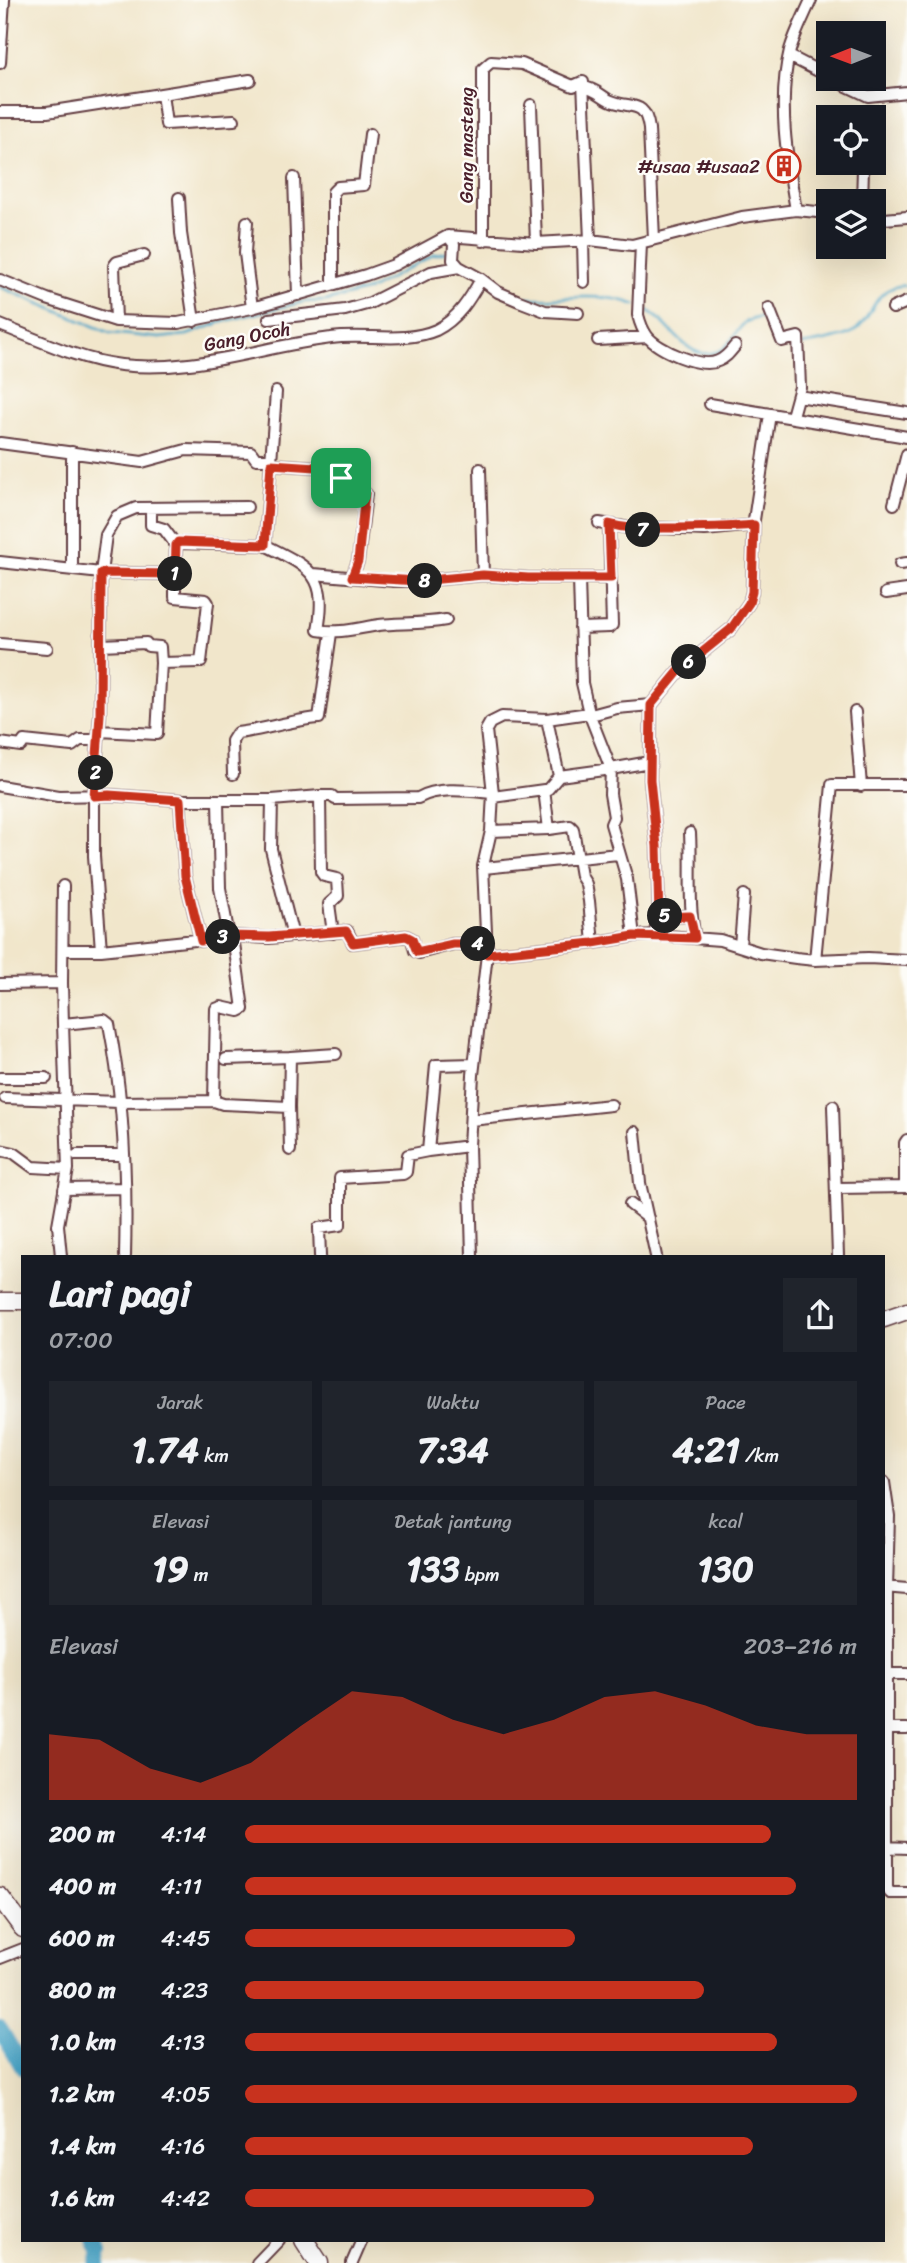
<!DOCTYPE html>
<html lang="id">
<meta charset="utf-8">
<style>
:root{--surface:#171b24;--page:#20242c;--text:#f1f3f6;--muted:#9ea1a6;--accent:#c8321e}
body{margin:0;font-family:Sriracha,sans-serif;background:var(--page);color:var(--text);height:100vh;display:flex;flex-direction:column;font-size:26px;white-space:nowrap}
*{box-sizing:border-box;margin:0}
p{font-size:23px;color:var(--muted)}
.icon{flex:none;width:38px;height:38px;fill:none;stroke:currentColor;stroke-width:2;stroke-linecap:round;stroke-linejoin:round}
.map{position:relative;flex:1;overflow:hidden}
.side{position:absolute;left:21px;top:1255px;width:864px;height:987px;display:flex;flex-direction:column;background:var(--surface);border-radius:0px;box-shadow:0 7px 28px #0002}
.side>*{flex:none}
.needle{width:46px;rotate:269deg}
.tools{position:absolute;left:816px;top:21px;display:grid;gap:14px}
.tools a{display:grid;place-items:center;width:70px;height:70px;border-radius:0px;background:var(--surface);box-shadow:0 7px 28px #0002;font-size:35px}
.pin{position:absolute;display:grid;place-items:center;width:60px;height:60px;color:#fff;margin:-30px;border-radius:14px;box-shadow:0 4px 10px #0006}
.km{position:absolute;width:35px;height:35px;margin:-18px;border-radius:50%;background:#222;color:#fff;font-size:19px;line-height:35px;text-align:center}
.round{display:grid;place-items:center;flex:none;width:74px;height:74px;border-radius:0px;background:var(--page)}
.head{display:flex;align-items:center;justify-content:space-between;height:119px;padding:0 28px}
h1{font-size:38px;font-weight:800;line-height:52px}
.stats{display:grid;grid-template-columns:repeat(3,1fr);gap:10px;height:119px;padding:7px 28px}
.stats div{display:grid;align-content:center;border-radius:0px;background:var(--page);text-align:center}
.stats b{font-size:35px;font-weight:800}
.stats small{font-size:19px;font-weight:400}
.stats p{font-size:19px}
.chart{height:196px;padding:14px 28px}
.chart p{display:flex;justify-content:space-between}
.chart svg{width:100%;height:126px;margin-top:7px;fill:var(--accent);opacity:.7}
ul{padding:0 28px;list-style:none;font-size:23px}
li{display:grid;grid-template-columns:112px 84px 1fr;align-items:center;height:52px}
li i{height:18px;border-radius:9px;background:var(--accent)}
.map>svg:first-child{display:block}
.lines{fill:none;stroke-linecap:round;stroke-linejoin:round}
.stream{stroke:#49a5c8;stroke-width:2.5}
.river{stroke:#49a5c8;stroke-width:16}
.street-casing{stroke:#633d43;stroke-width:14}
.secondary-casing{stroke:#633d43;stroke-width:19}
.primary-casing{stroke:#633d43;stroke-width:21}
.street{stroke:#fff;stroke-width:10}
.secondary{stroke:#fff;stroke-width:16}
.primary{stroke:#fff;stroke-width:18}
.route-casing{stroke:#fff;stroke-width:14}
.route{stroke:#c8321e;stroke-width:9}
.labels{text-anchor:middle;stroke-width:5;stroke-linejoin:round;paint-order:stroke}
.street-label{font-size:19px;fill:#4a1f2b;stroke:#fdfcf7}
.poi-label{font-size:19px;fill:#4a1f2b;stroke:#fdfcf7;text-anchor:end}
</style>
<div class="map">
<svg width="907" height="2263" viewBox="0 0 907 2263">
<rect width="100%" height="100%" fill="#fdfcf7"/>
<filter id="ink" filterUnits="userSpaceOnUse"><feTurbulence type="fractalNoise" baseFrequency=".0143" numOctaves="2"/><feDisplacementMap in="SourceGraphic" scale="14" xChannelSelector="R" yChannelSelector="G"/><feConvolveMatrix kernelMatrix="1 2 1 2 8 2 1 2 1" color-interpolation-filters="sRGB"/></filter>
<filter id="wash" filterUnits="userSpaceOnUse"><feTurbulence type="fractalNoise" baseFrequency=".00686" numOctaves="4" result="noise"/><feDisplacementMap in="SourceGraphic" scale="28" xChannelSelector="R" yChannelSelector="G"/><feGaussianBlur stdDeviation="1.57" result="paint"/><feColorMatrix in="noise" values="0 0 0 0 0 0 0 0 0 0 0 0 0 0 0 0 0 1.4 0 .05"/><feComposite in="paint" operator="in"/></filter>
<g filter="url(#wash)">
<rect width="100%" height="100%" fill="#f1e6cb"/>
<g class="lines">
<path class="stream" d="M457,253l10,13
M0,287l110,46 49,5 28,-3 35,-13 81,-20 23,-1 43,-11 64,-35 17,-4
M525,298c37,2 75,-7 111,7
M642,308c29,11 43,57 77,43 12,-5 17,-22 27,-29 4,-2 11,-4 16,-5l5,5 9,23 19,1
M802,345c12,-2 45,-7 54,-15 21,-18 16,-43 51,-45"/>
<path class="river" d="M0,2029l23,39
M94,2240l6,13 -3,10"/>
</g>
</g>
<g filter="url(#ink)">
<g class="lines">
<defs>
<path id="street" d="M789,56l39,20
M0,63l4,-63
M832,79l36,17 39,-4
M583,82l7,158
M162,94l4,30 68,-4
M531,105l5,138
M0,112h47l203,-32
M294,178l4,117
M179,198l2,35 13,88
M862,201l1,-32
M796,210c-9,-51 -19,-109 -6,-160 5,-17 14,-34 21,-50
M873,220l34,-3
M247,222l-2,31 7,55
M448,236l6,8 -1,16 6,7 22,12 17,13 21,9 26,10 33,2
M483,241v-172l8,-7 31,2 51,22 9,-4 2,5c11,2 16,8 25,13 21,10 36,-2 40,29l5,110
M583,241l1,41
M641,243l-3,72c2,8 4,14 9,21 11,14 54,33 71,25 8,-3 12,-9 17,-15
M0,280l47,19 69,22 62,2 74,-15 114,-33 28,-10 54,-29 88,7 54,-3 42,5 110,-28 54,-7 32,3
M333,284v-92l5,-5 26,-2 6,-51
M769,308l13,33 16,-4 2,50 -8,29
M893,308l14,-6
M269,319l76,-9 25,-7 61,-31 28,-5
M116,321l-2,-55 3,-4 27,-7
M0,325c39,15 79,35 121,40 75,8 137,-18 210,-27 34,-5 73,6 105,-8 22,-11 34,-31 45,-51
M598,340l50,-3
M798,396l109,17
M710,404l60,10
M0,443l142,19 44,-12 65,2 5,7h15
M271,464l60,4 14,13 21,13 -8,67 -6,16
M480,469l3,106
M894,504l13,-50
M151,508v17l13,4 12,16
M599,523l43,7 20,-2 43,2 49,-5
M265,545c46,23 63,30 53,85 21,4 40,-2 61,-5 22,-2 44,-1 67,-5
M0,562l101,11 74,1 1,-29 2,-2 87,2 11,-153
M900,564l7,-1
M72,569v-117
M313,574l81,7h24l65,-6 45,3h83
M579,579l3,104 7,30
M886,593l21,-3
M580,628l30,-1 2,-2 -3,-100
M0,644l47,4
M101,645l45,-2 2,3 12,1 1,16 40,-1 7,-59 -2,-3 -31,-3v-23
M855,712l6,74
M591,715l26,-7 34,-3
M547,719l12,57
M99,731l58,3 4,-71
M0,743l21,3 3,-5 48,5 8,-6h18
M233,774l-1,-33 5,-8c28,-3 53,-13 82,-15l12,-85
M0,786l58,10 51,-1 71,5h92l48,-4
M493,797l51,-7
M180,800l5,76 16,65
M272,800l-1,49 22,87
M218,801l2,87 9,48
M491,831l58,-2
M690,833c2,35 -2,71 5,105
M484,868l134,-14
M659,917l-2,-71 -7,-66 1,-75 28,-34 52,-42 18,-26 3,-11 2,-72 16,-106 137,23
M333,933l-4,-29 9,-8 -1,-17 -13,-3 -3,-4 -1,-76h12l3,3 83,-1c21,-12 52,-7 75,-5
M654,935l5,-18 31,-1
M233,936l36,2 78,-7 6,12 53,-7 6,3 3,12 4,2 34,-9h33
M634,936l20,-1 66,5 41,13 35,5 19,2 53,-2 39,2
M740,946l4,-51
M63,950h38l-7,-94v-60l6,-81 1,-142 5,-38 11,-19 19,-8 111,-1
M487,954l-4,-88 8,-35 2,-38 -7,-63 4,-7 12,-6 45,2 42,-6 22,56 38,-7
M815,960l17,-175h75
M62,983l1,41 41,-4 5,4c15,76 18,156 16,232
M0,984l62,-1 1,-97
M226,1059l64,-2
M0,1078h46
M5,1098l114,4 95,-1 2,-92 5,-2 18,4 4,-2 -10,-73 -132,14
M214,1101l9,3 66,3 1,43
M833,1106l5,150
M289,1107l1,-50 46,-3
M471,1120l140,-15
M635,1132l5,51 16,73
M0,1150l14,3 19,14 35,2
M428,1151l41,-5
M77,1155h46
M905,1187v-44l2,-3
M837,1188l70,-1
M64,1189l61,-1
M630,1204l18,14
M61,1256l-3,-31 10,-56 -5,-145
M320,1256l-1,-28 21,-3v-47l63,-4 3,-2 2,-17 20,-4 8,-86 38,-1
M472,1256l-3,-110 4,-71 14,-121 106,-11 41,-7 -7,-57 -16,-55 3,-7 -4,-23 1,-25 -52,7 -11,13 -4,1 5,39 21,-3 3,3 8,47 5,8 3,17 4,42
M884,1482l5,34 -2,72v141h20
M884,1587l23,2
M887,1674h20
M887,1729v159l3,5h17
M886,1847l21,1
M0,1958l23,-9
M257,2263l22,-23
M352,2263l10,-23"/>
<path id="secondary" d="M0,1301h23
M884,1319l23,-8"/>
<path id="primary" d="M0,1897l23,31
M304,2240l15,23"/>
</defs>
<use href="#street" class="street-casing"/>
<use href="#secondary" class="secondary-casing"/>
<use href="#primary" class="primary-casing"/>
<use href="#street" class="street"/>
<use href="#secondary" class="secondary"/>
<use href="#primary" class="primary"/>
</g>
</g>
<g class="lines" filter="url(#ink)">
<defs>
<path id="route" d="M271,464l60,4 14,13 20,12 -7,68 -6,16 66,4 65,-6 45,3h83l-2,-54c20,6 35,4 55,4 32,0 58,0 90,-3l-2,67 -3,11 -18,26 -52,42 -28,34 -1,75 7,66 2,71 31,-1 5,22 -61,-2 -41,7 -106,11 -1,-10h-33l-36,8 -5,-13 -6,-3 -53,7 -7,-12 -77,6 -40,-1 -28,5 -16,-65 -5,-76 -71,-5 -15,1 6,-81 1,-142 74,1 1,-29 2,-3 87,3z"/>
</defs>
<use href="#route" class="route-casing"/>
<use href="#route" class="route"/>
</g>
<defs>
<symbol id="building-ring" viewBox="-11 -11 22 22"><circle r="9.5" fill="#fdfcf7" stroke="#c8321e" stroke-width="1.5"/><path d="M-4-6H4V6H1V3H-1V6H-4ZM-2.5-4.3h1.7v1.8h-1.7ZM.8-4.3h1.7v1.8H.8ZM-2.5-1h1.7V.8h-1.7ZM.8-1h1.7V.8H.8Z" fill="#c8321e"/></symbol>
</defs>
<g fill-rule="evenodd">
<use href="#building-ring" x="765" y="147" width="38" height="38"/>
</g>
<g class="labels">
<g class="street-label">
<text transform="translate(466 145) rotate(-90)" y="7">Gang masteng</text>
<text transform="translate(247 336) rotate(-11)" y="7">Gang Ocoh</text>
</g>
<g class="poi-label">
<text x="760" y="173">#usaa #usaa2</text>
</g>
</g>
</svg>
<div class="tools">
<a><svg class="needle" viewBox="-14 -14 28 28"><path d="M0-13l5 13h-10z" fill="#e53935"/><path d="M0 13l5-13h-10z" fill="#9ea1a6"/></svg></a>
<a><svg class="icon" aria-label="locate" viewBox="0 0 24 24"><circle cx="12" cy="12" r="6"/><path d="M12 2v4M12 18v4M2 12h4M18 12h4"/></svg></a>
<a><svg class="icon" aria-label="layers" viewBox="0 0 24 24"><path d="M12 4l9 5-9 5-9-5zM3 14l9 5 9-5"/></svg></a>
</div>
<div class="pin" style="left:341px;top:478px;background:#1e9e55"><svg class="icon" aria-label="arrive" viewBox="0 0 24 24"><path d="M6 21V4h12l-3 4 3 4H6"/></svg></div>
<b class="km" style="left:175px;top:574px">1</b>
<b class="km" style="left:96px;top:773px">2</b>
<b class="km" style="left:223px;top:937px">3</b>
<b class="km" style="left:478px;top:944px">4</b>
<b class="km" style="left:665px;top:916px">5</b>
<b class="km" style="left:689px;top:662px">6</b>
<b class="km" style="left:643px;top:530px">7</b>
<b class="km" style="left:425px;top:581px">8</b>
<section class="side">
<div class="head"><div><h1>Lari pagi</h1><p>07:00</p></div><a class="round"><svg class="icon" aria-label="share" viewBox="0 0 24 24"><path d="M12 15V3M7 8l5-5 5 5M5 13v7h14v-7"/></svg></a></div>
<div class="stats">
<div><p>Jarak</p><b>1.74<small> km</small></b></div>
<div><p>Waktu</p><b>7:34</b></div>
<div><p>Pace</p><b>4:21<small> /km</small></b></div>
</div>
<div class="stats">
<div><p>Elevasi</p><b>19<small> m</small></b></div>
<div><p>Detak jantung</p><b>133<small> bpm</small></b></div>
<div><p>kcal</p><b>130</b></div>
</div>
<div class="chart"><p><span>Elevasi</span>203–216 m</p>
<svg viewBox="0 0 160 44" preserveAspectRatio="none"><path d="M0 44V21L10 23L20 33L30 38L40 31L50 18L60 6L70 8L80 16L90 21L100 16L110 8L120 6L130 11L140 18L150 21L160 21V44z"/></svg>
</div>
<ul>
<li><b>200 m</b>4:14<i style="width:86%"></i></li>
<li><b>400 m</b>4:11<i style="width:90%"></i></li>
<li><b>600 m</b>4:45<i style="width:54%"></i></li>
<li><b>800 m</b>4:23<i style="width:75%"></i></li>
<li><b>1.0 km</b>4:13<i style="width:87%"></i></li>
<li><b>1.2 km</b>4:05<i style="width:100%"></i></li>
<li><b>1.4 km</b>4:16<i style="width:83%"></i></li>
<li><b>1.6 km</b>4:42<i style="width:57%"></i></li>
</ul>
</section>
</div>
